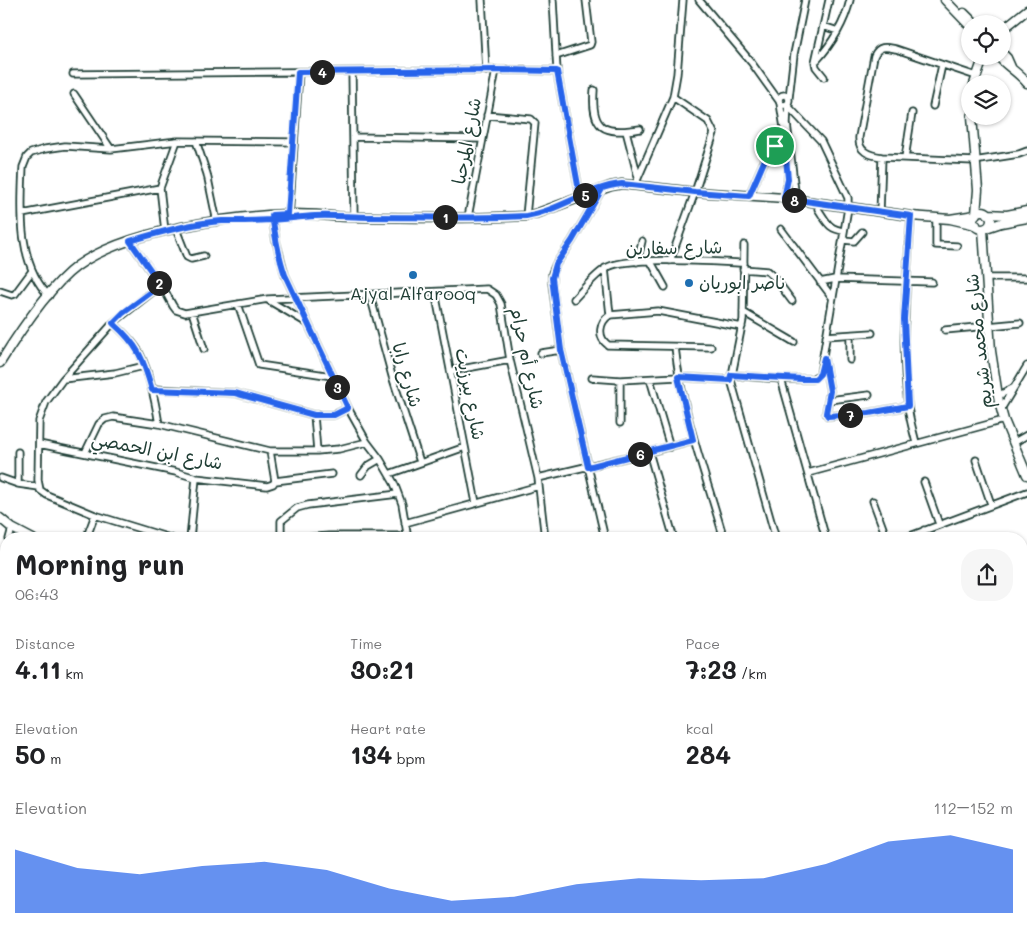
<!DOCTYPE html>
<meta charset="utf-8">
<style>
:root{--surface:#fff;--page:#f6f6f6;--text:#202124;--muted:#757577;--accent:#2563eb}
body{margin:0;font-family:Mali,"Playpen Sans Arabic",sans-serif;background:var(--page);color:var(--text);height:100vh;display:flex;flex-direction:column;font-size:19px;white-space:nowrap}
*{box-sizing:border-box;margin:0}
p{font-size:16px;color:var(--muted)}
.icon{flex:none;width:28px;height:28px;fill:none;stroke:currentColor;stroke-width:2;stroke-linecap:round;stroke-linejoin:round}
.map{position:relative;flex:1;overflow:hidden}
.drawer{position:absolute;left:0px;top:532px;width:1028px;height:406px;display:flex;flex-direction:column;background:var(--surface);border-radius:20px 20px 0 0;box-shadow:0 1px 4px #0004}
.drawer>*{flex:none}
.fabs{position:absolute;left:961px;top:15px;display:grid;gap:10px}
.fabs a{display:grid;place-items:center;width:50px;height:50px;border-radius:50%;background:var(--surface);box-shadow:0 1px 4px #0004;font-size:25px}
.pin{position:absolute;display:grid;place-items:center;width:42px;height:42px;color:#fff;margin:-21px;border:2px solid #fff;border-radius:50%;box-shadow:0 1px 5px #0007}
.km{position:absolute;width:25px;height:25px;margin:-12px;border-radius:50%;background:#222;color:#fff;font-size:14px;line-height:25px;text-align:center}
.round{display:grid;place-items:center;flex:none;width:52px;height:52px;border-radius:20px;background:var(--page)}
.overview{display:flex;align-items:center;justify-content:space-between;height:85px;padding:0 15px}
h1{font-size:28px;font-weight:700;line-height:38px}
.metrics{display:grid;grid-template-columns:repeat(3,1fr);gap:8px;height:85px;padding:5px 15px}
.metrics div{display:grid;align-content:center}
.metrics b{font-size:25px;font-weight:700}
.metrics small{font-size:14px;font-weight:400}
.metrics p{font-size:14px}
.chart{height:140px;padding:10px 15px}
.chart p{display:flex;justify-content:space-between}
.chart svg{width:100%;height:90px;margin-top:5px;fill:var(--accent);opacity:.7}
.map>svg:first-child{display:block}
.built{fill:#f8e8f0}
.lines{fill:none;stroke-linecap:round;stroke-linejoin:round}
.street-casing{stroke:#1f3d34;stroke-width:9}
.secondary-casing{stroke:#1f3d34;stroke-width:11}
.street{stroke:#fff;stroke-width:5.5}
.secondary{stroke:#fff;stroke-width:8}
.route-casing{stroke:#fff;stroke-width:10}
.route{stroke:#2563eb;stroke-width:6}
.poi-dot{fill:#1f6fb2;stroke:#fff;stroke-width:2}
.labels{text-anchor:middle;stroke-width:4;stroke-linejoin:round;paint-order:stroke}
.street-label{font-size:18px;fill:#1f3d34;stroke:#fff}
.poi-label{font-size:18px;fill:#1f3d34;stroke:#fff;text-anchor:start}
</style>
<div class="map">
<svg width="1027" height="938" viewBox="0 0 1027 938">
<rect width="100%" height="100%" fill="#fff"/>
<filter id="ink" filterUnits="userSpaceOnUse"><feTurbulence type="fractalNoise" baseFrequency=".02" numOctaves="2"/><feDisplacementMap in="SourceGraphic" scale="10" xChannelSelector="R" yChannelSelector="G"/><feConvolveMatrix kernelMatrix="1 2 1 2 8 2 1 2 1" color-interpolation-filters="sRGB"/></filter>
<g filter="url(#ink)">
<path class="built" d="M0,685l6,1v166l-6,3z"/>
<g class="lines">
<defs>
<path id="street" d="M482,0l4,71
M553,0l4,71 23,125
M699,0l52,62 28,39
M823,26l15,5
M556,56l34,-11 1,-3 -5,-42
M817,60c15,-16 28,-38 33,-60
M352,72l2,145
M73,74l423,-4 61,1
M976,76l-80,-27c-10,-2 -17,-4 -22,7l-15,81c-1,15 10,18 23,20l92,4 45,-7 8,-3
M824,77l-8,-10 -1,-5 14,-62
M594,90c-3,39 9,45 46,39
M74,94l37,55
M779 100a5 5 0 1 1 10 0a5 5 0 1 1-10 0Z
M789,98l5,-44 11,-54
M780,103c4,28 14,68 4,95
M788,103l-1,20 9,77
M933,106l9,-41
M487,115l44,4 4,4 -9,93
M626,131l12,46
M353,137l129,2
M196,141l11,33 10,48
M905,158l7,-45
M635,185l38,-88 4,-23 6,-74
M602,189l-30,52 -16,23 -4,9v10l9,67 44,189
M749,196l17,-39 19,-19
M818,209c9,13 10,20 26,22
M880,212l2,-55
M22,214l138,-26
M272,215l4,26 9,34 63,133 19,34 13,17 14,24 8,21 6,35
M911,216c-4,63 -11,126 -3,189 1,13 5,25 8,38
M468,217l28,-147
M289,218l10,-146
M936,218v27l21,1
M176,229l11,28 4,2 13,-3
M781,229l51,68
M165,231l-5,-43 17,-47
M843,240l11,1 8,-9
M130,241l36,52 7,13 3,4 9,3 83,-14 219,-10 9,6 5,9 9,56 28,118 7,61
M744,245l-1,75 -12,60 45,159
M670,261l25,-69 19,-59 -6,-12 -35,-24
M637,262l5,-21
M651,262l14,25
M605,268l5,47
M743,269l24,2 7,6 18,24
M987,278h40
M820,282l15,-3 97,3
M161,285l-48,38 -50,56 -17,23 -7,19 -1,59 2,10 7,5 48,20 78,24
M0,291l12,4 3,-1 17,-23
M435,292l41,211
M370,295l22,81 28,86
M49,296c-32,-33 -28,-87 -26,-129l4,-10 4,-4 14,-4 20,-3 46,3 66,-8 117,1
M574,299c10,-10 21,-25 34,-32 20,-11 109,-5 136,-4
M268,300l39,23
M238,304l21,61 73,11
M192,312l12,37
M743,312l51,30
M610,315c-11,7 -13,22 -2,30l103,2
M610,315l48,-4 84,16
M113,323c9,8 20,18 26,29 11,22 16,48 20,72
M945,330l75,-7
M850,335v25
M826,336l46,-3
M675,347c7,67 31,128 49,192
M541,353l20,-3
M824,359l6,32 -4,22 2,3 41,-3 39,-7
M451,371l59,-11
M731,375l50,4h31l8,-5 28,-166v-10l-27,-57 -33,-35
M592,378l28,2 58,-3 53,3
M63,379l52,-6 29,-7
M650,379l20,68
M781,379l45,160
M152,389l83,4 79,22h20l14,-7
M998,396l15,-8
M829,400l40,-5
M1001,409l26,-43
M314,415l3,36
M620,423v-43
M1013,443l14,-8
M39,444l137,28 20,6 71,8 6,-2 2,-3 -5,-30
M18,452v32
M649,452l25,87
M85,453l14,-29 6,-5 8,-2 46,7 111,27h47l22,-2 28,-7
M976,460l15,44
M808,473l196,-53
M389,474l76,-27
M361,475l7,-9 12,-7
M1,478l17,6 21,3
M538,478l111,-26 44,-12
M275,481l57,-7
M924,482l15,42
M873,501l14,38
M405,523l134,-37
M924,530l2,9
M9,539l3,-11
M86,539l9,-24
M190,539l6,-61
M281,539v-18l16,-13 11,-3 90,-11
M289,539l40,-3h78
M902,539l125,-47
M1021,574l6,-3
M0,581l6,-29
M1021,642l6,-2
M1021,775l6,1
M0,932l5,6
M35,932l4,6
M83,932l1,6
M243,932l7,6
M259,932v6
M302,932l2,6
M471,932v6
M723,932l4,6
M793,932l5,4 4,-4
M863,932l2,6
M963,932v6
M101,938l13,-6
M223,938l15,-6
M523,938l1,-6
M581,938l1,-6
M642,938v-6
M785,938l8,-6"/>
<path id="secondary" d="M945,0l25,26
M964,13l11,11
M1002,30l25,-20
M1002,53l5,5 4,9
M998,56c8,10 20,16 29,27
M974,84l10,-28
M972,116l6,74 -2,24
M973 220a9 9 0 1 1 18 0a9 9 0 1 1-18 0Z
M988,214l19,1 20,-4
M950,219l25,-4
M989,227l12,-4 26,-5
M983,229l8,122 8,51 5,18 23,55
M0,363c18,-29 50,-77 77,-97 48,-35 152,-50 211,-52 22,-1 45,3 68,3 56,1 113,2 170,-1l12,-3 73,-27 11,-2 73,8 89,6 127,18 39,3 26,6
M0,518l12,10 21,11
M1021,710l6,-16
M1021,728l6,-18
M1021,892l6,16
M1021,908l6,16
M416,932l1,6"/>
</defs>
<use href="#street" class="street-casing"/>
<use href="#secondary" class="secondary-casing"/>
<use href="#street" class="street"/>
<use href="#secondary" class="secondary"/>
</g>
</g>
<g class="lines" filter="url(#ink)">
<defs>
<path id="route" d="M775,146l-9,11 -17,39 -54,-4 -73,-8c-34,3 -63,27 -96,32 -53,3 -105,1 -157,1 -18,0 -36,-2 -54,-1 -15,1 -30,3 -45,4 -16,1 -32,1 -48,1 -30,2 -62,11 -92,20l31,44 -38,28 -10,10c25,22 30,35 39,67l83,3 79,22h20l14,-7 -63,-133c-7,-20 -10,-39 -13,-60l16,-1 10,-142 198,-2 61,1 23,125 22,-7 -30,52 -16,23 -4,14 9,72 27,117 105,-27 -15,-63 52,3 1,-5 71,4h13l5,-5 4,-16 6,33 -4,22 2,3 41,-3 39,-7 -4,-87 7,-103 -127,-18 4,-19 -4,-41 -9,8"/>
</defs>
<use href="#route" class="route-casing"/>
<use href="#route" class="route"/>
</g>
<g class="poi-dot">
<circle cx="413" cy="275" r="5"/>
<circle cx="689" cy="283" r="5"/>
</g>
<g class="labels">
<g class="street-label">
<text transform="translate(467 141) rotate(-79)" y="6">شارع المرحبا</text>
<text transform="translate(674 248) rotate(-1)" y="6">شارع سفارين</text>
<text transform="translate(979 341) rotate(-96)" y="6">شارع محمد شريم</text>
<text transform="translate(527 358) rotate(78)" y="6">شارع أم حرام</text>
<text transform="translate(407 375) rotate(74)" y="6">شارع رابا</text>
<text transform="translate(470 394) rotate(79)" y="6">شارع بيرزيت</text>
<text transform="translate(157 451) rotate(11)" y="6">شارع ابن الحمصي</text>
</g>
<g class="poi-label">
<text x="699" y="289">ناصر ابوريان</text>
<text x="413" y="300" text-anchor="middle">Ajyal Alfarooq</text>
</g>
</g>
</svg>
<div class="fabs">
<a><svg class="icon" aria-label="locate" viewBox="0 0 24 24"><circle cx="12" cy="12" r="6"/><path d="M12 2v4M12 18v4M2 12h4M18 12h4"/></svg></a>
<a><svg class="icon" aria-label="layers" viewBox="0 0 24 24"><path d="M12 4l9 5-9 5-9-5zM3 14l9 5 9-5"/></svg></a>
</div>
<div class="pin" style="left:775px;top:146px;background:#1e9e55"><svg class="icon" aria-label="arrive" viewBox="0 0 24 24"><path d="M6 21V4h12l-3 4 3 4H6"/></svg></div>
<b class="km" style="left:445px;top:217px">1</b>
<b class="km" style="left:159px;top:283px">2</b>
<b class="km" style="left:337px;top:387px">3</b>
<b class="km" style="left:322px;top:72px">4</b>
<b class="km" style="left:585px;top:195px">5</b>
<b class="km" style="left:640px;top:454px">6</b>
<b class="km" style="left:850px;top:415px">7</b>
<b class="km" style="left:794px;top:200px">8</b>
<section class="drawer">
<div class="overview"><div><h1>Morning run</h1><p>06:43</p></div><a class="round"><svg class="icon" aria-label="share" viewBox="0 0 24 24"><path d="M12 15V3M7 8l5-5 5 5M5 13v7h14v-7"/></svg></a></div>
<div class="metrics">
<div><p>Distance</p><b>4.11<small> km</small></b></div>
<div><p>Time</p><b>30:21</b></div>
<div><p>Pace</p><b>7:23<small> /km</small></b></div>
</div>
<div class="metrics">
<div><p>Elevation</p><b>50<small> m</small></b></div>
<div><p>Heart rate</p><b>134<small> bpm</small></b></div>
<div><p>kcal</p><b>284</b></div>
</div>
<div class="chart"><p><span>Elevation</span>112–152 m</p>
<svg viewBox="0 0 160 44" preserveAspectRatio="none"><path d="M0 44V13L10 22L20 25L30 21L40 19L50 23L60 32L70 38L80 36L90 30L100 27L110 28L120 27L130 20L140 9L150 6L160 13V44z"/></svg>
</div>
</section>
</div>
